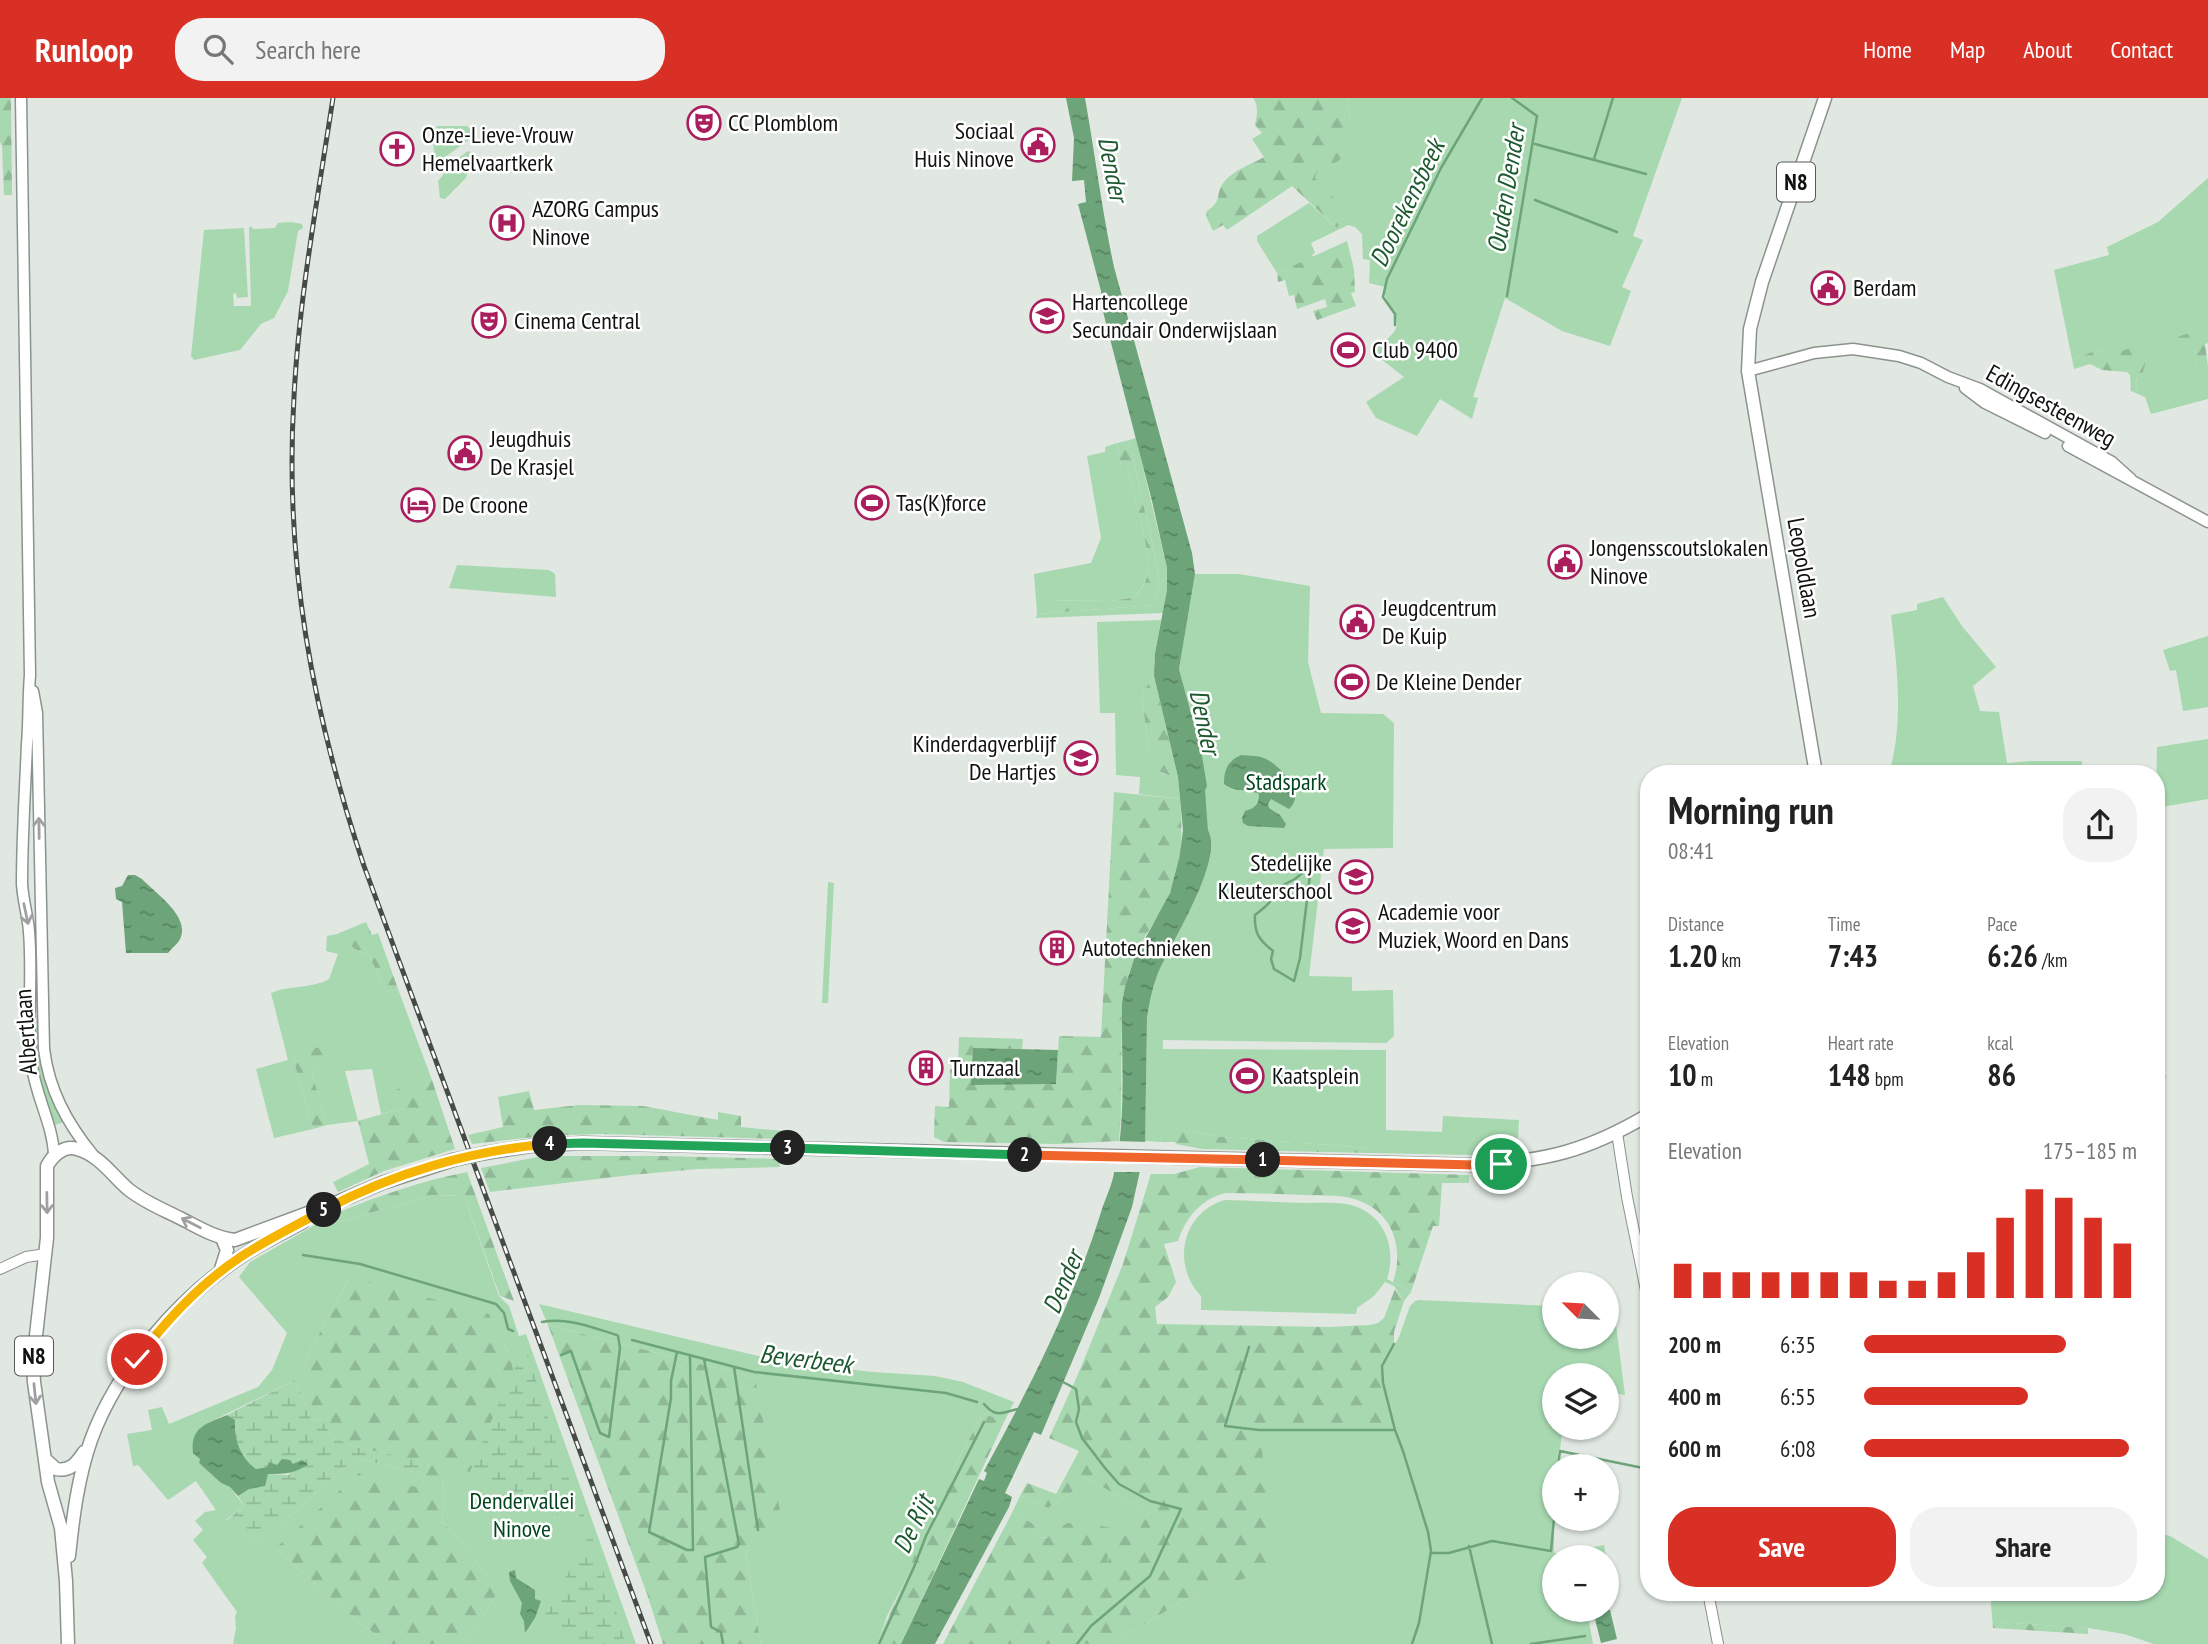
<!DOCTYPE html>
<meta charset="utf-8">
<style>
:root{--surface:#fff;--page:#f2f2f2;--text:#222;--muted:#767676;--accent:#d93025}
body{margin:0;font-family:"PT Sans Narrow",sans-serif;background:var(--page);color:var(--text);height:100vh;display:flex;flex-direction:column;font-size:26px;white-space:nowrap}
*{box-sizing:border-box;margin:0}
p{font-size:23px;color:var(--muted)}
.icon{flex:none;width:38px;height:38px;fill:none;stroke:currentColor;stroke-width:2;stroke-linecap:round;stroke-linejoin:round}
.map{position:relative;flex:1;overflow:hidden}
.side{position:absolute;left:1640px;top:667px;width:525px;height:836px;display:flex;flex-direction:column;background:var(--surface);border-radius:28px;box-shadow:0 2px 5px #0004}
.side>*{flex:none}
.needle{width:46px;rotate:294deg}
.controls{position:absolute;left:1542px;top:1174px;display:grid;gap:14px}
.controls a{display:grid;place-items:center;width:77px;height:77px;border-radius:50%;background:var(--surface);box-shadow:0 2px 5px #0004;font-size:35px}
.pin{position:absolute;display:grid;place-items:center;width:60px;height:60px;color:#fff;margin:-30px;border:4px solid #fff;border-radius:50%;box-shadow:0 2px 7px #0007}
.km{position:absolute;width:35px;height:35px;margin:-18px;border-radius:50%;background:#222;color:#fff;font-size:19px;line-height:35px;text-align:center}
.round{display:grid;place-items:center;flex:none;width:74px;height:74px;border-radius:28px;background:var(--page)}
.head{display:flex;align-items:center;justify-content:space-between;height:119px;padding:0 28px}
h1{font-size:38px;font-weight:800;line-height:52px}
.metrics{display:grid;grid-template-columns:repeat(3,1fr);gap:10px;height:119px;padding:7px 28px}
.metrics div{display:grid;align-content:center}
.metrics b{font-size:30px;font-weight:800}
.metrics small{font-size:19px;font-weight:400}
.metrics p{font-size:19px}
.chart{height:196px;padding:14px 28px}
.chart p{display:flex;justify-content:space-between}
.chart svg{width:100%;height:126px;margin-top:7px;stroke:var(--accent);stroke-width:6}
.cta{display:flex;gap:14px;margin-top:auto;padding:14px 28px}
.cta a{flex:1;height:80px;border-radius:28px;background:var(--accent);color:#fff;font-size:28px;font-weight:800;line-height:80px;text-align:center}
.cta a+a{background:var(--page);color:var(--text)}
ul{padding:0 28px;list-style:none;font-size:23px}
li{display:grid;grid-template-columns:112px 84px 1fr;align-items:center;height:52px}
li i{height:18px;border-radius:9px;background:var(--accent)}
header{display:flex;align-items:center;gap:42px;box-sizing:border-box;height:98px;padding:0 35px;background:var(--accent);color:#fff}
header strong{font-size:33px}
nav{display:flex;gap:38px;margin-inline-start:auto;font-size:24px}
.search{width:490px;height:63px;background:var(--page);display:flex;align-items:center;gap:18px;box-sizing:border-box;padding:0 24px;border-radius:28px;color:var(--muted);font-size:26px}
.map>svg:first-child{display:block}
.green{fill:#a7d8b0}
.forest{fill:url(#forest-firs)}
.wetland{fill:url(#wetland-marsh)}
.water{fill:url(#water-ripples)}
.pier{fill:#e0e8e1}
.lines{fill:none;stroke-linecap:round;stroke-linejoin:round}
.stream{stroke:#6da479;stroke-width:2.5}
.tertiary-casing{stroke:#8c938d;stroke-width:12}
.secondary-casing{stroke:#8c938d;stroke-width:13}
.primary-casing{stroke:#8c938d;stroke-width:15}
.tertiary{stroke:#fff;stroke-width:10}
.secondary{stroke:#fff;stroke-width:10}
.primary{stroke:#fff;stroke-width:12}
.rail-casing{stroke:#474b47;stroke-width:5}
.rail{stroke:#fff;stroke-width:2.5;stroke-dasharray:8;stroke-linecap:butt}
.primary-bridge-casing{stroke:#8c938d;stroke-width:15;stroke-linecap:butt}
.primary-bridge{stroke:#fff;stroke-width:12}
.oneway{stroke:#9fa09f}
.split-1-casing{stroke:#fff;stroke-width:14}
.split-2-casing{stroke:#fff;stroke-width:14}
.split-3-casing{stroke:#fff;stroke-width:14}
.split-4-casing{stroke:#fff;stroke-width:14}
.split-5-casing{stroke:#fff;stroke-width:14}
.split-6-casing{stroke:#fff;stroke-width:14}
.split-1{stroke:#f0652b;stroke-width:9}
.split-2{stroke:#f0652b;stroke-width:9}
.split-3{stroke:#22a559;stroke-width:9}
.split-4{stroke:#22a559;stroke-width:9}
.split-5{stroke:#f5b400;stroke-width:9}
.split-6{stroke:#f5b400;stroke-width:9}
.labels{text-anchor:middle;stroke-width:5;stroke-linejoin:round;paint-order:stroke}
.shield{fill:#fff;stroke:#585958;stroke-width:2}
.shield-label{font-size:23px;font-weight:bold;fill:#101210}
.poi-label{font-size:24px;fill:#101210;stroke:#fff;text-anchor:start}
.street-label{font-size:24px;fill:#101210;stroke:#fff}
.park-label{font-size:24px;fill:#00451c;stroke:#fff}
.water-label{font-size:26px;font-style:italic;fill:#1d592f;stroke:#fff}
</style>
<header>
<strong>Runloop</strong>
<div class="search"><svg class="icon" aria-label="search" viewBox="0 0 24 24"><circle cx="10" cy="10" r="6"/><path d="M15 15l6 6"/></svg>Search here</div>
<nav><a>Home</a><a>Map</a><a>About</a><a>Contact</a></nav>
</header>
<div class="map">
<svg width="2208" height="1546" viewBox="0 0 2208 1546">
<defs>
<pattern id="forest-firs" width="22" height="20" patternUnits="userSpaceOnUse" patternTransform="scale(1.75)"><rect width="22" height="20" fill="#a7d8b0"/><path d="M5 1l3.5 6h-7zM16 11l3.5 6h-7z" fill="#8fb896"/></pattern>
<pattern id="wetland-marsh" width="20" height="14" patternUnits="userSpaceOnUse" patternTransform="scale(1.75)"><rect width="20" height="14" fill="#a7d8b0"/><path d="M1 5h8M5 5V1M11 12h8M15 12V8" fill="none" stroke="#8fb896"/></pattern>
<pattern id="water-ripples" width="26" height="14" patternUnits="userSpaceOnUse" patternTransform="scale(1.75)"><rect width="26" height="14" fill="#6da479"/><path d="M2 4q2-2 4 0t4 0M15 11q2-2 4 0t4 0" fill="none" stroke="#588462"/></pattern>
</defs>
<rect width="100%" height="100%" fill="#e0e8e1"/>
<path class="green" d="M1347,0h335l-49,138 10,4 -21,47 9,4 -21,55 -48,-15 -57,-33 -32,99 5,1 -6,21 -32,-20 -23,37 -41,-18 -10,-16 38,-25 -32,-25c7,-6 16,-12 21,-19 13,-15 -12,-29 -8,-46l-16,-4 1,-23 -7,-1 -1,-25 -7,-7 -7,-2 -37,18 4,10 -3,2 1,2 -36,16 -20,-32v-5l52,-33 28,25 12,-16 -27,-24 -8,-10 2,-7 18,-7 16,-43z
M437,28h30l4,4 -1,9 -29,21 -6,-1 -3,-25z
M468,53l5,2 -7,25 -21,21 -5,-1 -2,-17 5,-6 2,-7z
M2208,80v149l-36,12 22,11 3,19 11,-2v32l-57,15 -6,-17 -14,-6 7,-2 -2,-12 6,-2 5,-16 -10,-9 -31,6 -2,-8 -32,11 -18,-89 55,-15 -2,-8 51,-25z
M291,124l11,2 1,4 -5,3 -10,60 -14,27 -13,6 -21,26 -46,10 -3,-4 13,-126 40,-2 4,69 -11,1 -1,-5 -3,1 1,12h17l-2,-78 2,-2 2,3 22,-1 3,-5z
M1136,340l31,130v22l-4,23 -127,5 1,-4 116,-9 6,-18 -2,-22 -28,-125z
M1117,345l4,22h6c5,25 24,86 21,108 -2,10 -7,16 -13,24l-23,4 -76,-1 -2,-26 57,-11 10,-25 -14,-82 18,-4v-5z
M457,467l92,5 6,4 1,23 -107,-9z
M1195,476h44l71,12 -2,76 13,51 62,1 11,9 -1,125 -69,1 -15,127 43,1v14l41,-1 1,46 -8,7 -223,-3v9l223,1v80l56,2 1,-16 76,4 -2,36 -148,-3v-5l-146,-11 -49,-8 -14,7 1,6 -16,-1 2,-123c2,-14 5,-29 10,-42 12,-31 68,-115 51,-146l-7,-80 -22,-81z
M1943,499l19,29 34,41 -23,19 7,25 19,1 8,51 23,-2h52v12h-193c15,-49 8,-107 2,-158l26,-5v-6z
M1161,522l-6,33 -1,23 -10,14 -2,9 8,59 13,16 15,3 2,22 -41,-5 1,-17 -24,-2 -1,-62h-15l-3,-91z
M2208,538v71l-25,4 -7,-41 -6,1 -7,-21z
M2208,641v60l-52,9 1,-61z
M828,784l6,1 -6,120h-6z
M337,836l18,15 14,7 18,36 11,-3 34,91 -34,9 6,19 -23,6 -9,-45 -27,2 13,50 -31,4 -15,-52 5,-10 -25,-8 21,74 -39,9 -18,-69 32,-9 -17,-67c19,-8 40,-4 58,-14l9,-25 -12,-3 1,-15z
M35,927h3l3,36 23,61 -12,4 -16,-59z
M2156,977h10l-8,59v139h-2z
M434,1097l30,1 35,100 10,10 10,30 7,-2 110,310h-171l32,-50 -27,-42 -28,-30 3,-25 -3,-18 68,-123 -6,-12 -154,-67 -43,79 -5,15 12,36 7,12 -9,2 -17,-41 -85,42 -11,41 22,20 9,4 14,19 -18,14 12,7 18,19 100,-88 69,17 -5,13 -144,60 65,60 47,36h-155l3,-16 -1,-11 2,-5 -35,-49 5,-6 -14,-17 10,-10 -8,-9 10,-9 11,-2 -20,-29 -28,19 -30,-35 -5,1 -6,-32 25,-4 -4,-20 14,-3 7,17 89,-37 14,-17 15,-37 -48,-56 11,-15 84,-48 4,8z
M1225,1102c28,1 55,2 83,3 14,0 29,-1 43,2 34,9 46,44 36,74l24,13 -7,9 -10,-15 -9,-4 -11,14 -17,12 -1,6 -155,-4v-14c-30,-31 -19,-84 24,-96z
M1419,1202l135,6v31h52l1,-28h7l11,86 -18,-3 -1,-16h-52v52h9l-3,21 -2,2 -1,15h-3v87h10l40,-8 2,12 -52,1v52h19v2l14,-2 6,34h-482l77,-46 85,-30 -14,-138h135l-11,-47 -1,-17 17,-29 11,-31 5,-5z
M539,1206l215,51 46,9 73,8 62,4 28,6 51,20 -10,20 -21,-9 -32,60 -45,106 -19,37 -10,28h-116l-15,-88 3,-12 6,-166 -207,-53z
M1086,1380l63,35 -8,15 -22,10 -12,27 -40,-42 -19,15 -9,-1 -5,-13 -22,-11 8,-17 28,12 30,-20z
M2156,1434l14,4 38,23v85h-54l-30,-10 -36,-6 -89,-6 -1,-29 158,-1z"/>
<path class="forest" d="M0,0h11l1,97h-8l-2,-49 -2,-4z
M1253,0h94l3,23 -8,37 -8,6 -17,7 -2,7 7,10 28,23 -13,17 -45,-42 -65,44 -4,-5 -10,6 -7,-15 1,-5c17,-11 7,-17 17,-29 8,-11 28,-18 40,-25l-12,-18 10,-6 -7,-8c2,-10 4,-19 -2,-27z
M1347,143l7,28 1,23 -4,1 5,13 -39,14 -4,-9 14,-4 -2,-8 -28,10 -3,-14 -5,1 -4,-16 -7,2 -1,-9z
M2208,229v16l-3,1 3,23 -11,3 -3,-20 -10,2 -13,-13z
M2136,248l1,4 10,9 -5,16 -6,3 2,11 -7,2 -1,-16 -3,-3 -25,-2 -12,-6 -16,5 -2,-10 32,-11 3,8z
M1129,342l28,125 2,22 -6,18 -116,9 -1,-14 76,1 23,-4c6,-7 11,-14 13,-24 3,-22 -16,-83 -21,-108h-6l-4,-22z
M1154,578l24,101c-13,-2 -23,-5 -28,-19l-8,-59 2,-9z
M1114,694l66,7c3,32 2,65 -11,96 -7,16 -18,31 -27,47 -10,18 -16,40 -20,61l-1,112 -2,26 -61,3 -114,-2 -10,-5 1,-31 14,1 1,-38 8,1 1,-33 64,2 -1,10 -49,-1 -1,37 84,-1 3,-48 42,1z
M366,824l6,13 6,-2 20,56 -11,3 -18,-36 -14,-7 -18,-15z
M323,948l3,12 -9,5 -5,10 15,52 -14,4 -21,-74z
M432,982l23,69 -71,22 -46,21 -5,-10 36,-18 -11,-43 45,-13 -6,-19z
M529,993l5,19 45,-5 64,1 75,14v-8l23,4v11l43,4 -1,7 -4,1 -179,-5 -58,2 -70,8 -4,-9 35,-8 -5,-30z
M1174,1031l49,8 146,11v5l-167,-4 -26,-5 -1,-2h-14l-1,-6 3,-5z
M543,1058h121l115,3 1,8 -82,2 -67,6 -141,17 -9,-24z
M1200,1069l269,8v8h-27l-3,43h-6l-22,66 -18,-10c11,-32 1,-68 -33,-81 -16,-7 -36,-5 -54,-6 -27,-1 -54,-2 -81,-2 -25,7 -39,24 -47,48l-14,3 12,38 -8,15 -13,10 2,17 172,3 41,-2 8,-2 6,-5 11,-29 9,12 -10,31v12l-12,22 1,17 12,47h-135l14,138 -86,30 -77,46h-168l69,-131 22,11 5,13 8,1 20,-15 26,1 18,4 -4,35 12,-25 21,-10 9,-15 -63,-35 -8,10 -30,20 -28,-12 7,-13 29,11 23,-43 -30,-13 30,-66 44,-108 28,-90h23z
M467,1074l47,129 -14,-5 -36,-100 -30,-1 -96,27 -4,-8c44,-18 87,-33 133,-42z
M350,1179l139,37 21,42 3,14 -43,102 -20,-4 -8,11 3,18 -3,25 28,30 27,42 -32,50h-77l-47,-36 -65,-60 83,-75 61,15 9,-24 -74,-17 -23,-10 -26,-42 -4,-24 5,-15z
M548,1227l207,53 29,154 -35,12 -3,12 15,88h-98l-16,-50z
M983,1315l21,9 -103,222h-25l30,-65 16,-45 29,-61z
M1990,1495h8l2,29 88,6v6l-95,-6z"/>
<path class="wetland" d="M528,1257l36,113 27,64 35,112h-48l-34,-28 47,-84 -121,-60 43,-102z
M295,1282l17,41 9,-2 11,18 23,10 74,16 -4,12 -69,-17 -100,88 -17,-18 -5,3 -8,-10 18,-15 -6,-10 29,-22 22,1 4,-11 -17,1 -20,4c-16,-12 -22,-29 -21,-49l-8,-5z"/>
<path class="water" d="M1066,0h19c10,56 17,113 29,169l78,286 3,21 -16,95 22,81 6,36 -2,4 3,40c17,31 -39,115 -51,146 -5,13 -8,28 -10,42l-2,130 -13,59 -33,91 -58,137 -7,-3 -29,61 7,4 -3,10 -74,137h-34l78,-165 5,2 3,-8 -3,-2c46,-84 90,-171 118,-262 4,-12 10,-24 12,-36 13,-52 7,-116 8,-170l3,-16 9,-28 36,-66 9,-34 4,-29 -5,-53 -24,-101 1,-23 12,-63v-22l-15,-67 -51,-197v-13l-23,-87 8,-2 -2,-22 -12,1 2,-43z
M1241,657c9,1 19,0 27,5 15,9 38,34 21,49l-18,-10 -3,5 1,4 11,7 6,9 -2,4 -36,-2 -5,-3 -1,-5 3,-7c10,-3 14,-6 14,-17 -15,-7 -21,0 -35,-10 0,-15 4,-23 17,-29z
M128,777h7l7,4c14,15 51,39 37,62 -3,4 -8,8 -11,12h-42l-4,-51 -6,-3 -1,-11 7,-2z
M973,950l85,2 -2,34 -85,1z
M227,1317l8,5c-1,20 5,37 21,49l11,-2 2,-5 8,3 5,-6 8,1 3,4 9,-4 6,4c-13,10 -24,10 -40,10l-3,12 -16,3 -11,7 -8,-9 -9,-4 -22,-20 1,-4 -7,-6c-3,-26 13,-29 34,-38z
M515,1472l1,8 19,12v9l6,2 -6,17 -10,15 -1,-12 -4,-7 2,-11 -12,-22 -1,-9z
M1601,1512h9l7,29 -16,4 -6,-24z"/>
<path class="pier" d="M1115,1043l33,1 -3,30h-34z"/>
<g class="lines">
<path class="stream" d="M1535,46l111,30
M1594,61l19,-61
M1535,102l82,32
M1507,198l30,-180 -25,-18
M1395,227v-11l-12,-17 4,-18 54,-111 41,-70
M1311,768l-11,92 -6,23 -20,-12 -3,-10 2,-8c-14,-11 -19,-18 -18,-36 9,-8 19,-12 16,-24l24,-12z
M303,1157l57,9 136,40 8,9 4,16 5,2
M542,1224c26,-5 51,6 75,13
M632,1242l122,32 192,21 31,9
M1394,1246l-12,22 1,17 12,47 8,21 25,81 3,19 -12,72 -7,21
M1249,1249l-24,79 34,4h136
M677,1254l-6,29v17l-22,134 38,18h6l-3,-195
M561,1257l10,-4 29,82 9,4 11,-89 -2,-12
M704,1261l35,185 -2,3 -32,10 6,70 10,5 2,12
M734,1269l24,163
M1063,1284l13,7 3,20 -3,13 6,16 23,30 14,16 31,17 31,8 -31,67 -59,50 -14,18
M984,1306c12,14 17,9 34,5
M1558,1368l2,-15 88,18
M1469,1448l23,98
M1432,1455h17l43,-12 59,10 3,-32
M879,1546l35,-77 12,-31 58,-114
M1531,1546l54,-8"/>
<defs>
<path id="tertiary" d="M1617,1035l10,64 21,103
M0,1171l26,-12 20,-3
M1708,1494l10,52"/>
<path id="secondary" d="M21,0l9,577c-2,23 -1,46 -3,69 -2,47 -5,94 -5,140 1,17 6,32 7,48 4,46 -3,94 4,140 5,28 20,55 21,83
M1748,273l66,-18 39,-4 46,7 22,7 27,14 32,12 132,73 19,17
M1965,290l20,15 60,30
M2068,348l140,76
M33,593l4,22 7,336c5,41 23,74 49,106"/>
<path id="primary" d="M1816,676l-68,-403 2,-42 12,-47 63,-184
M485,1055l45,-7 53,-3 893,22c70,-4 111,-14 172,-50
M220,1174l7,-22 -5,-12
M45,1361l11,10c15,3 21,-7 28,-17
M69,1458c4,-39 9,-79 22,-116 26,-72 88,-142 151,-184 19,-13 41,-23 61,-34
M68,1546l-2,-63 -5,-53 -13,-46 -14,-100 -1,-20 14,-124v-72c6,-11 17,-21 30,-17 22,6 35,26 51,40 16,13 34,20 52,29 18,9 35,20 55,22l105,-39 42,-18 71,-23"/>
</defs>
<use href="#tertiary" class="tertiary-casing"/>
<use href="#secondary" class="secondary-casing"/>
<use href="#primary" class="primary-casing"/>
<use href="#tertiary" class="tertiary"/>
<use href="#secondary" class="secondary"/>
<use href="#primary" class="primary"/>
<defs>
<path id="rail" d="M333,0c-15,99 -34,199 -39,299 -10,165 18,314 70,469l287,778"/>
</defs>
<use href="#rail" class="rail-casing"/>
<use href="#rail" class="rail"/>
<defs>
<path id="primary-bridge" d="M453,1062l32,-7"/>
</defs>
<use href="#primary-bridge" class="primary-bridge-casing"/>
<use href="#primary-bridge" class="primary-bridge"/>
</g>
<defs><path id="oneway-shaft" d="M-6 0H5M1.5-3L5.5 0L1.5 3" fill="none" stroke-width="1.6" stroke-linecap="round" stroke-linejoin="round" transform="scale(1.75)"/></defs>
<g class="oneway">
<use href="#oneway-shaft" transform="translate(39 730) rotate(-91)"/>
<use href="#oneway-shaft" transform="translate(26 816) rotate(78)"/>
<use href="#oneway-shaft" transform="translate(47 1105) rotate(89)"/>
<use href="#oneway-shaft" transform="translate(191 1125) rotate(-153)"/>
<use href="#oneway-shaft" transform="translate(35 1296) rotate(84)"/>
</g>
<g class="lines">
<defs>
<path id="split-1" d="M1263,1062l213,5 25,-1"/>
<path id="split-2" d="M1025,1057l238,5"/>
<path id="split-3" d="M788,1050l237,7"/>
<path id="split-4" d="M550,1046l33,-1 205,5"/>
<path id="split-5" d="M324,1112c69,-37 148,-60 226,-66"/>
<path id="split-6" d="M137,1261c30,-40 64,-76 105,-103 26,-17 55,-31 82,-46"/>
</defs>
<use href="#split-1" class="split-1-casing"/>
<use href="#split-2" class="split-2-casing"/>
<use href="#split-3" class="split-3-casing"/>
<use href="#split-4" class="split-4-casing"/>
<use href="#split-5" class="split-5-casing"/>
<use href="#split-6" class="split-6-casing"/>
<use href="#split-1" class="split-1"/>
<use href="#split-2" class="split-2"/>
<use href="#split-3" class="split-3"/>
<use href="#split-4" class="split-4"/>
<use href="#split-5" class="split-5"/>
<use href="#split-6" class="split-6"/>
</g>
<defs>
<symbol id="theatre-ring" viewBox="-11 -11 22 22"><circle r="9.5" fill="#fff" stroke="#ab1e5d" stroke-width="1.5"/><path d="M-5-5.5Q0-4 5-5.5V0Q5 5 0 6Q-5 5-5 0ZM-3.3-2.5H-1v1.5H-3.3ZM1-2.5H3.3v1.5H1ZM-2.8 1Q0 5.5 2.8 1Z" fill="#ab1e5d"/></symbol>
<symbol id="civic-ring" viewBox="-11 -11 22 22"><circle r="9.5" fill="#fff" stroke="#ab1e5d" stroke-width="1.5"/><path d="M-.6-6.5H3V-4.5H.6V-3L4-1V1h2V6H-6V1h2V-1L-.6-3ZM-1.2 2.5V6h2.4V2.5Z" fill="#ab1e5d"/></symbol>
<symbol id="church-ring" viewBox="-11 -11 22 22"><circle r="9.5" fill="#fff" stroke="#ab1e5d" stroke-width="1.5"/><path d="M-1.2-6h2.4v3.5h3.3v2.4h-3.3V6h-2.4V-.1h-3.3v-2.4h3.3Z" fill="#ab1e5d"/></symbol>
<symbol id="hospital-ring" viewBox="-11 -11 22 22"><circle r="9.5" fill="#fff" stroke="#ab1e5d" stroke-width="1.5"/><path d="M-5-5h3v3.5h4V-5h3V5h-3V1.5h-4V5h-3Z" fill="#ab1e5d"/></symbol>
<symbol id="school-ring" viewBox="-11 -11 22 22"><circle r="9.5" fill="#fff" stroke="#ab1e5d" stroke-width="1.5"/><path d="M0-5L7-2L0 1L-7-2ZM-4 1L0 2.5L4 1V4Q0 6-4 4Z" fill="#ab1e5d"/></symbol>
<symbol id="stadium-ring" viewBox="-11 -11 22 22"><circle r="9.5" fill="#fff" stroke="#ab1e5d" stroke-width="1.5"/><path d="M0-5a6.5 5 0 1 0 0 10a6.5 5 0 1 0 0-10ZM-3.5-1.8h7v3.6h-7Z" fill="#ab1e5d"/></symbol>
<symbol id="hotel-ring" viewBox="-11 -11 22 22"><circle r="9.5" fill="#fff" stroke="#ab1e5d" stroke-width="1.5"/><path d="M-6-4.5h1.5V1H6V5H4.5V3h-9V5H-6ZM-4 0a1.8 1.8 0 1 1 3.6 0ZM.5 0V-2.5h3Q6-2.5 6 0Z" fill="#ab1e5d"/></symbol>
<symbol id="building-ring" viewBox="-11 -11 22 22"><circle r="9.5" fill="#fff" stroke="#ab1e5d" stroke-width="1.5"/><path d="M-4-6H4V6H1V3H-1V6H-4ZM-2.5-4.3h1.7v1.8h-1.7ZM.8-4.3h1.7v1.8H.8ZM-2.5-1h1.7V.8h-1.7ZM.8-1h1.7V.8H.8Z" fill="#ab1e5d"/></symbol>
</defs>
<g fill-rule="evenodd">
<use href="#theatre-ring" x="685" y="6" width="38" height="38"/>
<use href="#civic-ring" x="1019" y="28" width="38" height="38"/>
<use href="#church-ring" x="378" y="32" width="38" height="38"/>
<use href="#hospital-ring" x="488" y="106" width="38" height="38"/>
<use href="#civic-ring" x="1809" y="171" width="38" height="38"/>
<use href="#school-ring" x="1028" y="199" width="38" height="38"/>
<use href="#theatre-ring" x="470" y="204" width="38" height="38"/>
<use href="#stadium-ring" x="1329" y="233" width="38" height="38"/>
<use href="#civic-ring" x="446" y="336" width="38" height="38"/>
<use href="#stadium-ring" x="853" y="386" width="38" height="38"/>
<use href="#hotel-ring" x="399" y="388" width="38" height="38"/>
<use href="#civic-ring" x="1546" y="445" width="38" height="38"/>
<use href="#civic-ring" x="1338" y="505" width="38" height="38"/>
<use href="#stadium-ring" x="1333" y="565" width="38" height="38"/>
<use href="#school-ring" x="1062" y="641" width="38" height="38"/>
<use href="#school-ring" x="1337" y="760" width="38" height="38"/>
<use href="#school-ring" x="1334" y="809" width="38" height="38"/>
<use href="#building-ring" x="1038" y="831" width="38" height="38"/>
<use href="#building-ring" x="907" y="951" width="38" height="38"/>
<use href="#stadium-ring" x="1228" y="959" width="38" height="38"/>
</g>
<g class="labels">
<g class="shield">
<rect x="1777" y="64.5" width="38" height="39" rx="5"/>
<rect x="15" y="1238.5" width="38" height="39" rx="5"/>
</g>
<g class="shield-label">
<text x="1796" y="92">N8</text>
<text x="34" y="1266">N8</text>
</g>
<g class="poi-label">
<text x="728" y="33">CC Plomblom</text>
<text x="1014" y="41" text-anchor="end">Sociaal<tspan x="1014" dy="28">Huis Ninove</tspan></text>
<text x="422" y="45">Onze-Lieve-Vrouw<tspan x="422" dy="28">Hemelvaartkerk</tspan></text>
<text x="532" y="119">AZORG Campus<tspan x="532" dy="28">Ninove</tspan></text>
<text x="1853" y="198">Berdam</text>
<text x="1072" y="212">Hartencollege<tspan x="1072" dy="28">Secundair Onderwijslaan</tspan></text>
<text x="514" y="231">Cinema Central</text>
<text x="1372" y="260">Club 9400</text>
<text x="490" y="349">Jeugdhuis<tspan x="490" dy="28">De Krasjel</tspan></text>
<text x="896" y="413">Tas(K)force</text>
<text x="442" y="415">De Croone</text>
<text x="1590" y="458">Jongensscoutslokalen<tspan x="1590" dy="28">Ninove</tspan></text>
<text x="1382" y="518">Jeugdcentrum<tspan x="1382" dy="28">De Kuip</tspan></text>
<text x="1376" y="592">De Kleine Dender</text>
<text x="1056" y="654" text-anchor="end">Kinderdagverblijf<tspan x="1056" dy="28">De Hartjes</tspan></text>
<text x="1332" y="773" text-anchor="end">Stedelijke<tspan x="1332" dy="28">Kleuterschool</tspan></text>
<text x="1378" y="822">Academie voor<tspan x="1378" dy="28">Muziek, Woord en Dans</tspan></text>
<text x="1082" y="858">Autotechnieken</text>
<text x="950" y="978">Turnzaal</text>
<text x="1272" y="986">Kaatsplein</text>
</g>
<g class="street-label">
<text transform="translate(2051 308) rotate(29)" y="8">Edingsesteenweg</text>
<text transform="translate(1804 470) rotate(80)" y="8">Leopoldlaan</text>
<text transform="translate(26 934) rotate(-94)" y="8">Albertlaan</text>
</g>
<g class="park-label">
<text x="1286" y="692">Stadspark</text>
<text x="522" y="1411">Dendervallei<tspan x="522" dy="28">Ninove</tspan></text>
</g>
<g class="water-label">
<text transform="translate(1113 71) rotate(79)" y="9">Dender</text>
<text transform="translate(1506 91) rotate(-81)" y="9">Ouden Dender</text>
<text transform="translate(1407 105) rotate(-64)" y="9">Doorekensbeek</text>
<text transform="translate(1205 624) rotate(78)" y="9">Dender</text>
<text transform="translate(1063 1184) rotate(-67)" y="9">Dender</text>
<text transform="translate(806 1261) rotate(7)" y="9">Beverbeek</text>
<text transform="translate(913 1426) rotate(-65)" y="9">De Rijt</text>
</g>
</g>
</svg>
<div class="controls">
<a><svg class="needle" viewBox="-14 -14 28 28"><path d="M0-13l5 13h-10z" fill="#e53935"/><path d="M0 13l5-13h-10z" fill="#767676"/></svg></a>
<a><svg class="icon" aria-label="layers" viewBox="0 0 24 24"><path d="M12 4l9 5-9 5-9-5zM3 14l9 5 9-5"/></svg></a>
<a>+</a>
<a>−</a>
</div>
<div class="pin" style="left:1501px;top:1066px;background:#1e9e55"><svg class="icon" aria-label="arrive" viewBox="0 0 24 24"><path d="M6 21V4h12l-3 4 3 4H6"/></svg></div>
<div class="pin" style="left:137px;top:1261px;background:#d93025"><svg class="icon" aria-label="check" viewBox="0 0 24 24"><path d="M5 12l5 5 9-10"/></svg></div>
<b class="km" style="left:1263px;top:1062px">1</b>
<b class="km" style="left:1025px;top:1057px">2</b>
<b class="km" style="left:788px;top:1050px">3</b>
<b class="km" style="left:550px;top:1046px">4</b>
<b class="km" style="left:324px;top:1112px">5</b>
<section class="side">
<div class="head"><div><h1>Morning run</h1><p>08:41</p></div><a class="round"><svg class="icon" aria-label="share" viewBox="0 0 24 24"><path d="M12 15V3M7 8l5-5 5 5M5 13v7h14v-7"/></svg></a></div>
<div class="metrics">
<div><p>Distance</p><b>1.20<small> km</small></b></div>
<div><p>Time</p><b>7:43</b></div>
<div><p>Pace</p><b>6:26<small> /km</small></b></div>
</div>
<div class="metrics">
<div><p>Elevation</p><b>10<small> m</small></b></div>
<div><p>Heart rate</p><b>148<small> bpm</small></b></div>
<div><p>kcal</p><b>86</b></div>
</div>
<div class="chart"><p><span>Elevation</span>175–185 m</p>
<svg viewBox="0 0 160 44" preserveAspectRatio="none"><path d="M5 44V32M15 44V35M25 44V35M35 44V35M45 44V35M55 44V35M65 44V35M75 44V38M85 44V38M95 44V35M105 44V28M115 44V16M125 44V6M135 44V9M145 44V16M155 44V25"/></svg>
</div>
<ul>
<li><b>200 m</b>6:35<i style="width:74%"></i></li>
<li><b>400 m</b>6:55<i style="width:60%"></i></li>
<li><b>600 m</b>6:08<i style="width:97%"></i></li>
</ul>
<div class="cta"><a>Save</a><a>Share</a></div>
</section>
</div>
